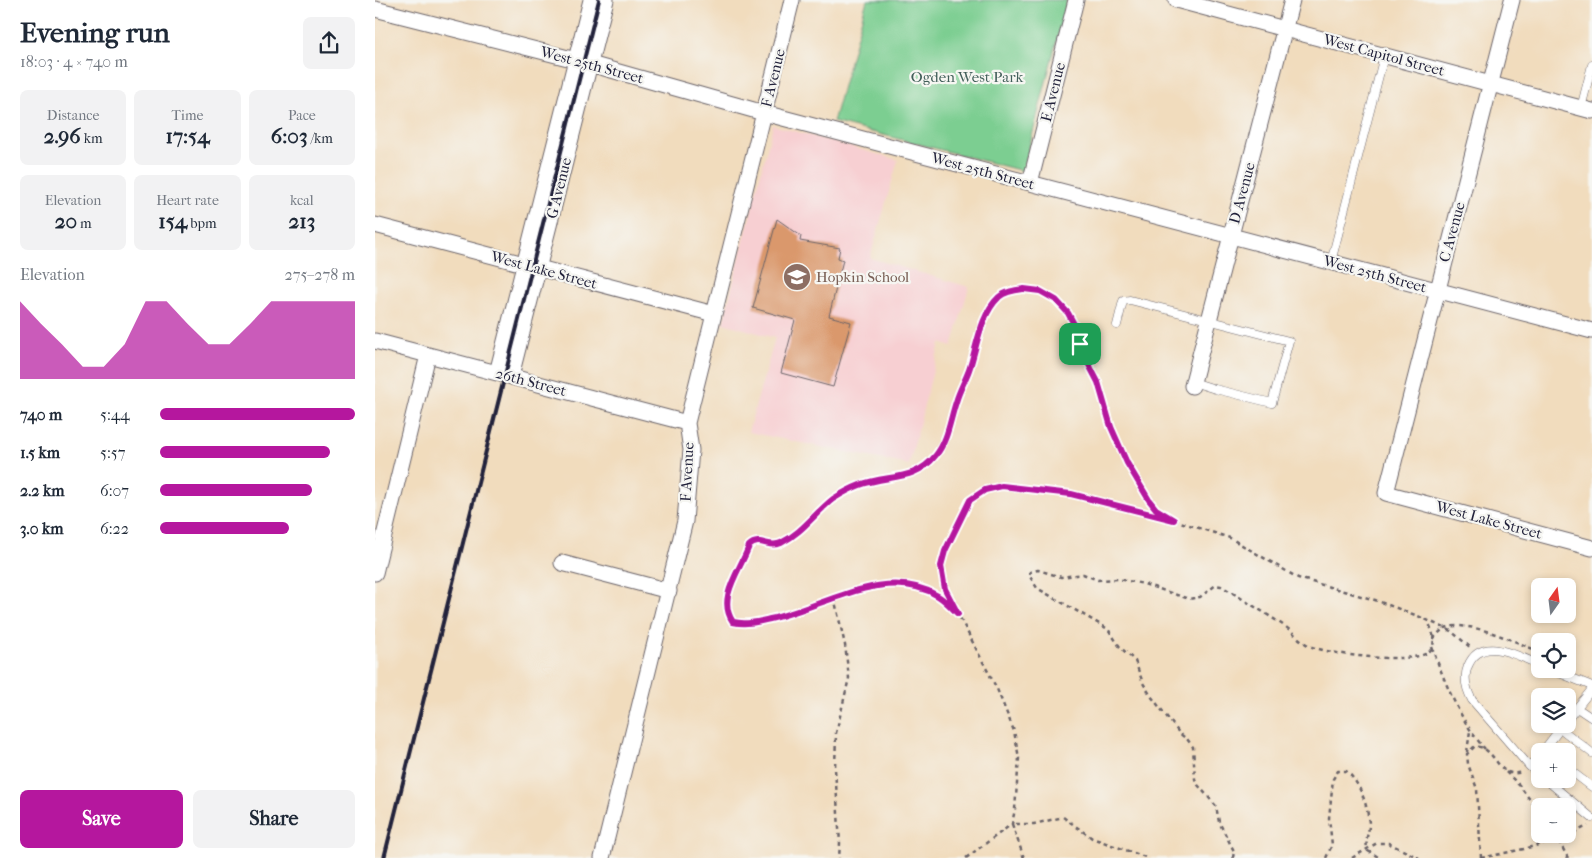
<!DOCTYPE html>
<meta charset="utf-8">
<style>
:root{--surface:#fff;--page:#f2f2f3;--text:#1f2937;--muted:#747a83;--accent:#b5179e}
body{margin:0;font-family:"IM FELL French Canon",serif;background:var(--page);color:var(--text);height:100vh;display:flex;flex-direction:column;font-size:19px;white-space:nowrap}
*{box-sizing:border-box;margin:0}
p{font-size:16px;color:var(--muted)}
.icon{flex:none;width:28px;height:28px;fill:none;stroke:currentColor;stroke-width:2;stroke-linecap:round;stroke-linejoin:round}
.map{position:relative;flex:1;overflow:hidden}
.sheet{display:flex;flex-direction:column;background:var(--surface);width:375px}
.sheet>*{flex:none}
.needle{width:32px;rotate:14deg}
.controls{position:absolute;left:1156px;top:578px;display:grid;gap:10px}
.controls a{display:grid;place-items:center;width:45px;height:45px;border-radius:8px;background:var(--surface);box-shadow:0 2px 8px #0003;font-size:25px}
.pin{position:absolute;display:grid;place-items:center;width:42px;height:42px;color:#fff;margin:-21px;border-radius:10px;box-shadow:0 2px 8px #0006}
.round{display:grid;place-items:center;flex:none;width:52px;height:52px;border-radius:8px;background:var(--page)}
.overview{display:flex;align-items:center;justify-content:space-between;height:85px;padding:0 20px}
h1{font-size:28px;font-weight:800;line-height:38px}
.stats{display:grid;grid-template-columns:repeat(3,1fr);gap:8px;height:85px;padding:5px 20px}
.stats div{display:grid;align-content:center;border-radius:8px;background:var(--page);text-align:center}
.stats b{font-size:21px;font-weight:800}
.stats small{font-size:14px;font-weight:400}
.stats p{font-size:14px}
.chart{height:140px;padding:10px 20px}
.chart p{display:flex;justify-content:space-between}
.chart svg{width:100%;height:90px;margin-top:5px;fill:var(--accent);opacity:.7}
.button{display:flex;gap:10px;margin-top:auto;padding:10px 20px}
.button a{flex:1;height:58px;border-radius:8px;background:var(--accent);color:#fff;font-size:20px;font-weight:800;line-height:58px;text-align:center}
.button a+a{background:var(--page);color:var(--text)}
ul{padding:0 20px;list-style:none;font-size:16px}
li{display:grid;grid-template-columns:80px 60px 1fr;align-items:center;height:38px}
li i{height:12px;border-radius:6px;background:var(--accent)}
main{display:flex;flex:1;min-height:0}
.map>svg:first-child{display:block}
.built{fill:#f7cfd2}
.green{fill:#7bce91;stroke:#4e7866}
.building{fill:#da986c}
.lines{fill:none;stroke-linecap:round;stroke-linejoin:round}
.service-casing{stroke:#6a6368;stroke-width:9}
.minor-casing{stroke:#6a6368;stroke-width:17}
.path{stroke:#6a6368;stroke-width:2.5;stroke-dasharray:4 4;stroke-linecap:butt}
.service{stroke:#fff;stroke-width:8}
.minor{stroke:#fff;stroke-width:15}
.rail{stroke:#22223b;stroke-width:4}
.route-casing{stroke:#fff;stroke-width:10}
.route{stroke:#b5179e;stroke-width:6}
.labels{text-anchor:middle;stroke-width:4.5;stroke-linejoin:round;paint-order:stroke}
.street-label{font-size:15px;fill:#22223b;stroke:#f6f6f2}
.park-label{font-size:15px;fill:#415e59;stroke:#f6f6f2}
.education-label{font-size:15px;fill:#785e54;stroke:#f6f6f2;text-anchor:start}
</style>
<main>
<section class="sheet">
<div class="overview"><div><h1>Evening run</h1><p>18:03 · 4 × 740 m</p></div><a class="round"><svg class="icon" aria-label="share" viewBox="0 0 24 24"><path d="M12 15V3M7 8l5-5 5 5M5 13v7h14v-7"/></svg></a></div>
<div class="stats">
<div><p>Distance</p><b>2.96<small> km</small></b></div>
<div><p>Time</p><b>17:54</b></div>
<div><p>Pace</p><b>6:03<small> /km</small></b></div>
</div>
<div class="stats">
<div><p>Elevation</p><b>20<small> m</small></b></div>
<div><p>Heart rate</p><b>154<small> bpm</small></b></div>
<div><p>kcal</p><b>213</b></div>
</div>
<div class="chart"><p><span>Elevation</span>275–278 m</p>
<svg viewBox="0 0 160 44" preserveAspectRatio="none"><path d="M0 44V6L10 17L20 27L30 38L40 38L50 27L60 6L70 6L80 17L90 27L100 27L110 17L120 6L130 6L140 6L150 6L160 6V44z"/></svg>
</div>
<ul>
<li><b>740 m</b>5:44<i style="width:100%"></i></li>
<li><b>1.5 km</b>5:57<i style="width:87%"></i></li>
<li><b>2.2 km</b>6:07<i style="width:78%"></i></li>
<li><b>3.0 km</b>6:22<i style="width:66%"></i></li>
</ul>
<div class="button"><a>Save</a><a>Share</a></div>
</section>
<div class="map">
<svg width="1217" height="858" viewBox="0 0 1217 858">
<rect width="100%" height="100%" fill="#f6f6f2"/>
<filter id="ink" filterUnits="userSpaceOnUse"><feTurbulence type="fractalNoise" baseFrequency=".02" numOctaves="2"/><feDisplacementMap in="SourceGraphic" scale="10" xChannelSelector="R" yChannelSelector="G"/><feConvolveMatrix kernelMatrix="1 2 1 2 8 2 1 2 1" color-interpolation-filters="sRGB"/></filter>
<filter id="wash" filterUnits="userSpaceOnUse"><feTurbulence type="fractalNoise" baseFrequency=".0096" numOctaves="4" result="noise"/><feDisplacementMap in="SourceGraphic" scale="20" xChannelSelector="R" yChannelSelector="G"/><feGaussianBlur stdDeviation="1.12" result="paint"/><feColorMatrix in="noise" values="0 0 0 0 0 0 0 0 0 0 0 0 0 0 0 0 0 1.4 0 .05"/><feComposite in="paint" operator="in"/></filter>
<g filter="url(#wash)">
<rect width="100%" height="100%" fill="#f1dcbd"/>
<path class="built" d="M398,125l125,35 -28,98 99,29 -17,60 -12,-4 -31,122 -161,-33 27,-94 -52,-15z"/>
<path class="green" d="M492,0h200l-44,171 -190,-49z"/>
<g id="blocks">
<path class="building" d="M402,219l24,17 -1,5 40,7 -2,10 5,2 -14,56 22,6 -18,65 -52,-14 14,-53 -42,-12z"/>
</g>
</g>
<g filter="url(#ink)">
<use href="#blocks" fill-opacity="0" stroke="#6a6368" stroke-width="1"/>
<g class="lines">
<defs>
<path id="service" d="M1206,108l11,-43
M956,262l53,-206
M742,325l6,-24 7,-1 159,41 -17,62 -57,-14 -22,-7
M1165,665c-22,-9 -59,-31 -72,1 -5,12 -2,23 4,34l58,67 10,8
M1174,669l43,17
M1202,708l15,10
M1192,720l25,-31
M1186,729l31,24
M1168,751l20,-26
M1155,767l10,-12
M1192,768l25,19
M1170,779l47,39"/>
<path id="minor" d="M801,0l416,111
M1137,0l-126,493 206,55
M0,9l201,51 188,53 828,218
M655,183l46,-183
M0,225l339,89
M0,341l312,82
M122,373l94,-373
M136,376l95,-376
M817,386l100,-386
M187,563l107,28
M0,573l53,-218
M227,858l83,-337 6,-71 -4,-27 105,-423"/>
</defs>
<use href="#service" class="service-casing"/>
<use href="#minor" class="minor-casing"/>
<path class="path" d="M799,520l56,18 68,40 77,22 43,16 33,15 19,16
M459,597l11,48 4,33 -13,55 -1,36 5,74 -1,15
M583,614c-6,-6 -12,-13 -20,-18 -52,-32 -116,12 -168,23 -13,3 -24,7 -37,3 -17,-25 8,-53 16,-76 11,-10 20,2 32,-3 22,-10 34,-33 55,-45 8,-5 18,-11 27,-14 27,-8 51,-4 72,-27 13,-15 15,-37 21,-56 3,-10 8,-18 12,-28 7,-20 15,-66 34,-78 23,-13 51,-2 66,18 9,13 11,28 16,42 5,13 13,24 18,38 4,10 5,22 8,32 8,23 29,67 45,83 6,5 12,9 19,12
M1058,639c4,-4 8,-9 12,-11 24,-9 73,15 95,24
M1057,647c13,36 28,74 53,102
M1092,752l3,-21
M1131,772l13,13 21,28
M1180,834l13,24
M591,858l46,-34 3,-15 4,-51 -5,-27 -17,-42 -52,-100 -4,-24 4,-14 25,-51 14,-9 18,-5 18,1 51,7 96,24
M649,858l-12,-34h22l29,-7 29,21 56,20
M858,858l1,-7 -15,-29 -3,-16 -18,-21 -3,-6 -2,-32 -6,-8 -7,-5 -29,-38 -8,-13 -8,-22 -15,-14 -12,-18 -71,-41 -8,-13 1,-3 8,-2 23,7 22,-3 15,6 20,-1 26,5 45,15 11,-2 16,-12 5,1c22,13 44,27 65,41 8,6 14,14 24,19 20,9 99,18 117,7 11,-6 6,-22 1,-31
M951,858l6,-13 -3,-27 4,-39 5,-8h8c14,11 22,35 23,53 0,11 -5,15 -1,27l12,7
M977,858l25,-15h11l31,15
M1106,858l-4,-69 -9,-25 -1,-10 8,-8c4,1 8,1 11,4 14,11 15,28 36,22
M1106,858l43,-9 35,-10 29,-13"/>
<use href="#service" class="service"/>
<use href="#minor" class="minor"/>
<path class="rail" d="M9,858l215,-858"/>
</g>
</g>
<g class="lines" filter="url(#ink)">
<defs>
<path id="route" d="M649,289l16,2 16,9 12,13 8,15 9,29 13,25 13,45 16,36 22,37 7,9 18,11 -103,-26 -69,-8 -17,4 -15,10 -25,51 -4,15 4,23 13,25c-6,-6 -12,-13 -20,-18 -52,-32 -116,12 -168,23 -13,3 -24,6 -37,3 -17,-24 8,-53 16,-76 11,-10 20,3 32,-3 21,-10 34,-30 52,-44 8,-5 19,-11 27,-14 28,-11 55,-3 76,-30 12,-15 14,-35 20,-53 3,-11 9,-21 13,-32 8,-23 11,-55 30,-73 7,-6 17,-7 25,-8z"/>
</defs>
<use href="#route" class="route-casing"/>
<use href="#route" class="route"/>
</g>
<defs>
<symbol id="school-disc" viewBox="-11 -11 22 22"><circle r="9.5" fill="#8d6e63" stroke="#f6f6f2"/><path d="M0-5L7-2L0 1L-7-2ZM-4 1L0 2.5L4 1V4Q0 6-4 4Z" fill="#fff"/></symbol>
</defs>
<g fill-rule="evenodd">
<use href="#school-disc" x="406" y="261" width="32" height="32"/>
</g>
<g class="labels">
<g class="street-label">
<text transform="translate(1009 55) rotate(15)" y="5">West Capitol Street</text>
<text transform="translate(217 65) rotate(15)" y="5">West 25th Street</text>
<text transform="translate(398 78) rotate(-76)" y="5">F Avenue</text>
<text transform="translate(678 92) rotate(-76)" y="5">E Avenue</text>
<text transform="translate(608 171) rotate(15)" y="5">West 25th Street</text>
<text transform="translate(184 188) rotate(-76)" y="5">G Avenue</text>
<text transform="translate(867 193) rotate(-75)" y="5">D Avenue</text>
<text transform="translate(1077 232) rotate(-75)" y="5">C Avenue</text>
<text transform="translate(169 270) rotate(15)" y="5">West Lake Street</text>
<text transform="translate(1000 274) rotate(15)" y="5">West 25th Street</text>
<text transform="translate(156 382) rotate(15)" y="5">26th Street</text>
<text transform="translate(312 472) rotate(-87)" y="5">F Avenue</text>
<text transform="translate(1114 520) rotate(15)" y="5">West Lake Street</text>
</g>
<g class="park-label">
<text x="592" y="82">Ogden West Park</text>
</g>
<g class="education-label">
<text x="441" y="282">Hopkin School</text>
</g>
</g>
</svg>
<div class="controls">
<a><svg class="needle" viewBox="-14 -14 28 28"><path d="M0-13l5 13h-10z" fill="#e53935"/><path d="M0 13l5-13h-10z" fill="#747a83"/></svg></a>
<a><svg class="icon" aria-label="locate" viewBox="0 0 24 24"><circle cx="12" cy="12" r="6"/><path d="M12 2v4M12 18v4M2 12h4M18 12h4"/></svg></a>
<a><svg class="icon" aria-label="layers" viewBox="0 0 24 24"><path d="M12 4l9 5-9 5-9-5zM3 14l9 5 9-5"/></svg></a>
<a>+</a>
<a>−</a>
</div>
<div class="pin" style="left:705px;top:344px;background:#1e9e55"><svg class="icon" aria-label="arrive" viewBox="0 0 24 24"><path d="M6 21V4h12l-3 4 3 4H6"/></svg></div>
</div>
</main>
